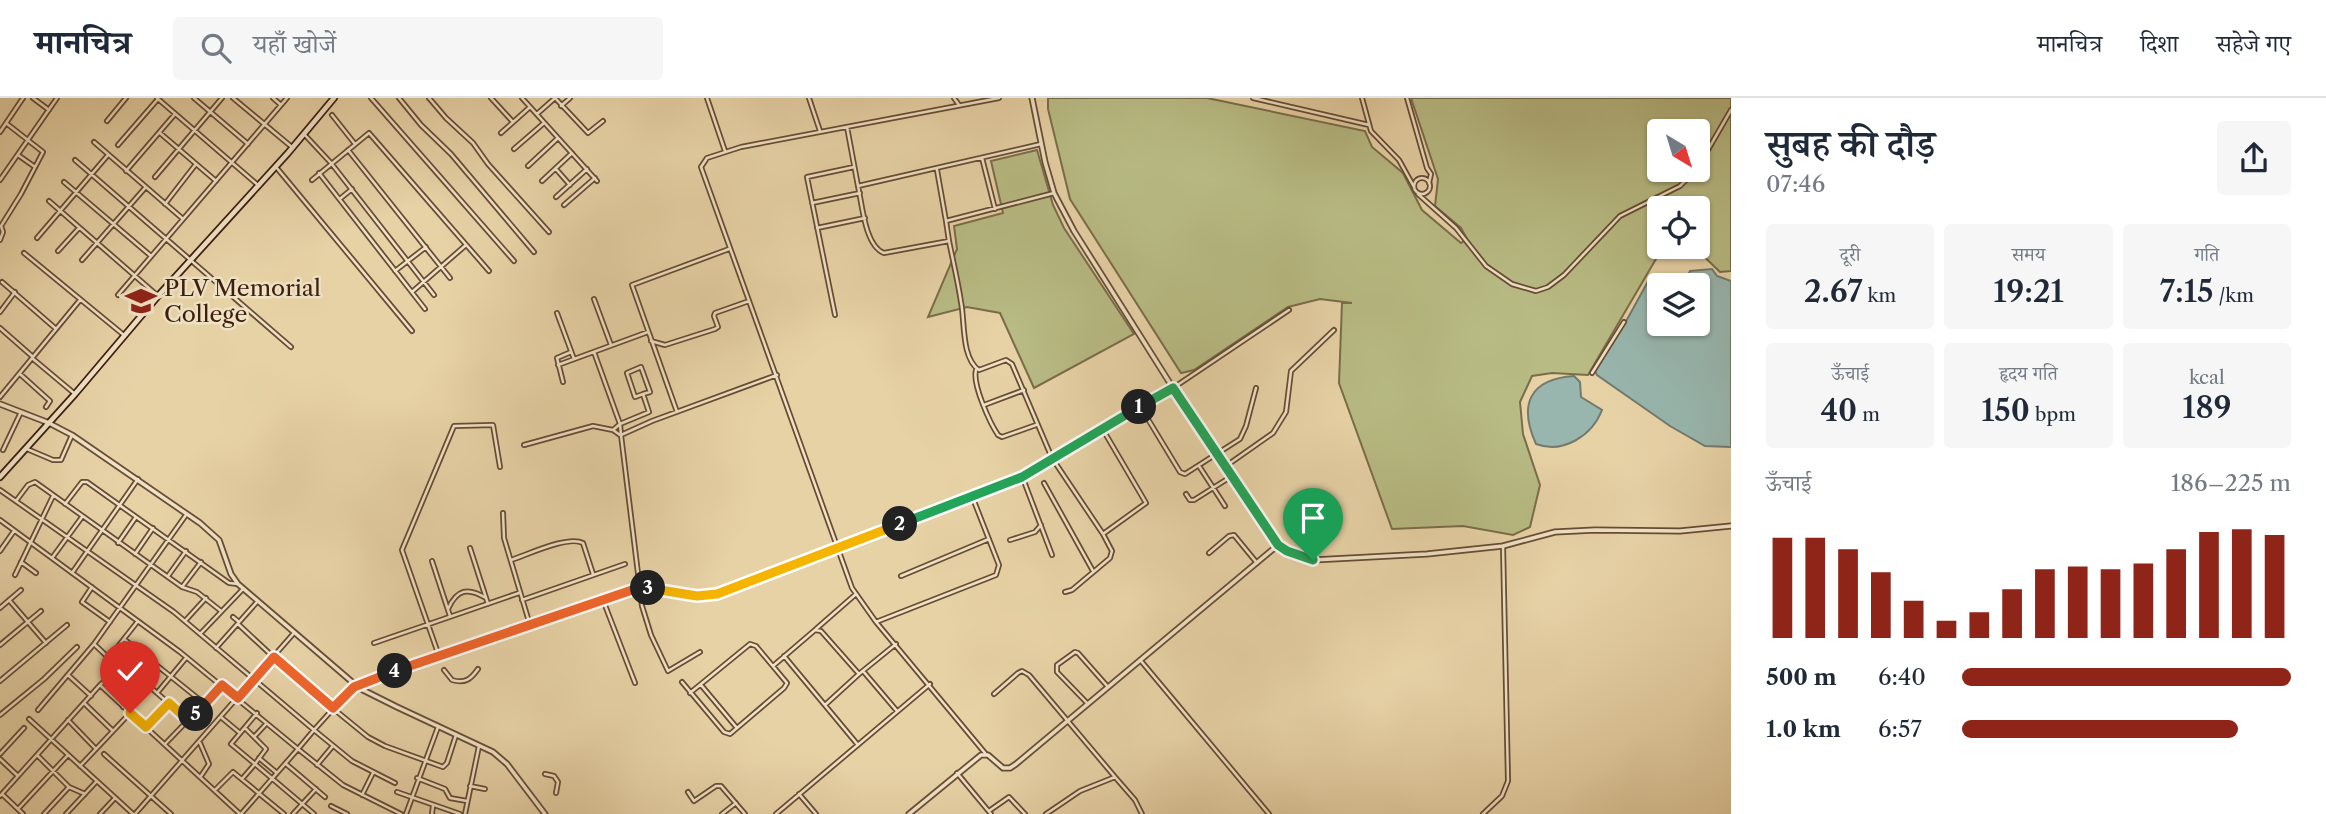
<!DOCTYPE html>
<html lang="hi">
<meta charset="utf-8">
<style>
:root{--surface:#fff;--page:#f6f6f7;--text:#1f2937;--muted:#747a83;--line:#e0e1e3;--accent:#8f2418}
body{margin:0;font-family:"Libre Caslon Text","Noto Serif Devanagari",serif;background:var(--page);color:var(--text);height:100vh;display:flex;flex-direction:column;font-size:26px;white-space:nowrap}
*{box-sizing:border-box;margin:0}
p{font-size:23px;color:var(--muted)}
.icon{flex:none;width:38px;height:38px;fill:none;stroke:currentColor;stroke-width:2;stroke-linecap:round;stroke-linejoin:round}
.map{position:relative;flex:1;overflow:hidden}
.sheet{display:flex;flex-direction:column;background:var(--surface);width:595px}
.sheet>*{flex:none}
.needle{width:46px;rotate:142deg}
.controls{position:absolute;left:1647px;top:21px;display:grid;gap:14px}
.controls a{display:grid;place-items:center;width:63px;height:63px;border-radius:7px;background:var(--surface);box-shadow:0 2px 5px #0004;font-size:35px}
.pin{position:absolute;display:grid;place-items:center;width:60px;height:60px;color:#fff;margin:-72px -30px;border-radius:50% 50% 50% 0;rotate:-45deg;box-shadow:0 0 7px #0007}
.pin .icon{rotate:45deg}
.km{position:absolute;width:35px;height:35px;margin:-18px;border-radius:50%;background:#222;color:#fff;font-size:19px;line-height:35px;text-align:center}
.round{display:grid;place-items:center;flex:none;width:74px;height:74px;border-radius:7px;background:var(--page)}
.headline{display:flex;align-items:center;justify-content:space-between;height:119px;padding:0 35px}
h1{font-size:38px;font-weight:600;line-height:52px}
.stats{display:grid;grid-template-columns:repeat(3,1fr);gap:10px;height:119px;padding:7px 35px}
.stats div{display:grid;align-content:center;border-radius:7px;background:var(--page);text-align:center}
.stats b{font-size:30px;font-weight:600}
.stats small{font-size:19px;font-weight:400}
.stats p{font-size:19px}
.chart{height:196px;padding:14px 35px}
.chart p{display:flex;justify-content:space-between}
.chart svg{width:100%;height:126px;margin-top:7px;stroke:var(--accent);stroke-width:6}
ul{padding:0 35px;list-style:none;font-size:23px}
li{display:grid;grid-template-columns:112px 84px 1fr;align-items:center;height:52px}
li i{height:18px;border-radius:9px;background:var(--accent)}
header{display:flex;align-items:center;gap:42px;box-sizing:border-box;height:98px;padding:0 35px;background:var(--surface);border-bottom:2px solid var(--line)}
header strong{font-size:33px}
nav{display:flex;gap:38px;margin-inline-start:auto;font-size:24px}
.search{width:490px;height:63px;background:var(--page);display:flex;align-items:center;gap:18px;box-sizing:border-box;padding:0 24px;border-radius:7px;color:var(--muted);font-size:26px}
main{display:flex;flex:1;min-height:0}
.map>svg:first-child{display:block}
.green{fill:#b8bb84;stroke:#7a6d4a;stroke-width:2;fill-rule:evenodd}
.water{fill:#98b6ad;stroke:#747a6e;stroke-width:2;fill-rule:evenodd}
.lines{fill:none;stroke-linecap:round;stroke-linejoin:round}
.minor-casing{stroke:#684c35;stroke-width:6}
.tertiary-casing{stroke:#684c35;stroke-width:7}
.secondary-casing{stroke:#3d1f0f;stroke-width:8}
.minor{stroke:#efe2c5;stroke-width:2.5}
.tertiary{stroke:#efe2c5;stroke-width:3.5}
.secondary{stroke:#efe2c5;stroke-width:4.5}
.split-1-casing{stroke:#fff;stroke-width:14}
.split-2-casing{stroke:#fff;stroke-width:14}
.split-3-casing{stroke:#fff;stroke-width:14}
.split-4-casing{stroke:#fff;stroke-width:14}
.split-5-casing{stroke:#fff;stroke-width:14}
.split-6-casing{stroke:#fff;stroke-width:14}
.split-1{stroke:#22a559;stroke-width:9}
.split-2{stroke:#22a559;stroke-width:9}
.split-3{stroke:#f5b400;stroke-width:9}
.split-4{stroke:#f0652b;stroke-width:9}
.split-5{stroke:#f0652b;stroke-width:9}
.split-6{stroke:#f5b400;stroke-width:9}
.labels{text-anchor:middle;stroke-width:5;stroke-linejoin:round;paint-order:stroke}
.poi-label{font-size:23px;fill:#3d1f0f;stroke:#efe2c5;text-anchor:start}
</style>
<header>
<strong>मानचित्र</strong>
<div class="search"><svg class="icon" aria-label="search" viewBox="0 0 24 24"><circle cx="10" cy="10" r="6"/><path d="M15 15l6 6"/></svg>यहाँ खोजें</div>
<nav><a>मानचित्र</a><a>दिशा</a><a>सहेजे गए</a></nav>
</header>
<main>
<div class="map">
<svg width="1731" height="716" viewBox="0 0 1731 716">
<rect width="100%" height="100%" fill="#e7d2a6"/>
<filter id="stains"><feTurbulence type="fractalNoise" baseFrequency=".00286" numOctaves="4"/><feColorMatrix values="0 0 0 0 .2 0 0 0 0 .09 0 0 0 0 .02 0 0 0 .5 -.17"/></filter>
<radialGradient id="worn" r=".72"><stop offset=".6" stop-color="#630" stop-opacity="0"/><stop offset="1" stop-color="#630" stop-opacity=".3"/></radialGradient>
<path class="green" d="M1048,0h159l158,33 7,16 31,26 19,37 39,33 6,-4 -6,-11 -26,-22 3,-27 -27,-81h320v173l-11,1 -26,-25h4v-39h-39v39h4l-75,128 -36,-2 -20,3 -12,26 3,32 17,51 -10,42 -17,8 -50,-9 -71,3 -53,-146 3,-80h10l-32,-4 -32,8 -94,63 -13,3 -111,-174 -22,-90zM1659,33h39v39h-39z
M1037,52l16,55 11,23 70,106 -100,54 -34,-75 -33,-6 -39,10 29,-68 -3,-23 49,-13 -12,-52z"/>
<path class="water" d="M1712,171l5,7 14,5v166l-26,-1 -35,-20 -73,-51 -2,-4 29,-46 27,-49 15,-2 9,8h10l5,-11zM1659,187h39v39h-39z
M1574,278l6,6 1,15 21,13c-10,26 -39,44 -66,34 -18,-40 -6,-65 38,-68z"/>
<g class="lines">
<defs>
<path id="minor" d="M33,0l16,12
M157,0l102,88
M194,0l54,46
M233,0l60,50
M273,0l8,7
M371,0l143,163
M399,0l22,27 30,29 83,98
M429,0l17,20 27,25 15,21 61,68
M491,0l22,24
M522,0l75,83
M555,0l33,35 15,-12
M707,0l18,53
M809,0l11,33
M954,0l5,7
M1253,0l116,27
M1362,0l9,33 28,29 15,27
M1407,0l20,70 4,6 -2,9
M561,8l9,-8
M537,16l18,-16
M332,17l23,29
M107,23l19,-23
M847,29l11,59 183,-42
M0,34l23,-34
M160,35l56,48
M501,35l29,-26
M304,36l27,29 103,132
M94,44l89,77
M118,47l40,-46
M514,51l30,-26
M348,52l102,128
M18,57l17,12
M982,60l13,51
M75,62l216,187
M528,68l30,-28
M276,69l136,164
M1698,69l33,-57
M556,71l14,16
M937,72l9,51
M126,73l49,-57
M319,75l106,136
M155,79l67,-79
M1414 88a8 8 0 1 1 16 0a8 8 0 1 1-16 0Z
M0,82l57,-82
M312,82l57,-47 120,138
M542,83l30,-28
M64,84l87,74
M858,88c4,18 7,60 26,67l65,-12 -3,-20 108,-28
M1418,96l38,34 30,38 26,18 24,7 12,-4 16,-12 56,-59 60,-30 16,-16
M556,99l31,-28
M341,100l11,-9
M49,103l109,95
M812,105l48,-10
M165,106l31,-40
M564,107l31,-27
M817,130l48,-10
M37,140l71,-83
M0,142l3,-8 -2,-6 20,-32 22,-42 -37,-29
M949,143c4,20 9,41 12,61 4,19 0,56 18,68l27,-10 6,4 40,94 51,76 43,-31 -44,-75
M58,153l21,-23
M24,155l101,83
M82,162l63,-72
M395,173l31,-24
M2,184l53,46
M412,194l54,-47
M118,197l169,-197
M594,201l17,46
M0,214l15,-20
M557,215l17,46
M835,217l-28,-138 47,-10
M0,230l33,29
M651,243l14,4 50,-16 3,-2 -4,-11 1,-3 34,-12
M594,254l26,72 1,11
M32,260l43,36
M558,267l90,-33
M976,272c-4,14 14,53 22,65l4,2 34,-12
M1592,275l32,-51
M20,276l30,27 -4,6
M563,284l-6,-24 14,-6
M0,299l80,-97
M984,307l40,-15
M1140,308l40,66 5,2 55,-35 6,-13 10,-38
M677,314l-45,-127 97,-36
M620,337l-7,-5 7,-6 29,-12 -6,-18 7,-2 -9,-25 -14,6 8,24 8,-3
M524,347l69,-19 20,4
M27,351l26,11h8l11,-25
M3,352l18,-38
M1199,368l26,40
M1226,368l47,-33 13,-21 5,-41 43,-41
M1022,378l30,79
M1044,385l49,88
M0,392l174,122 140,118 37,-41 6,-3 275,-96 15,-2 50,8 20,-2 305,-118 80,-48 71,-40 116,-78
M1186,396l4,6h4l38,-24
M16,403l12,-16 7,-3 147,105 15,5 24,19
M65,406l17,-22h5l142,101 9,1
M503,415l1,25 26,87
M0,422l180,132 118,97 16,-19 38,31 43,22
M1010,442l25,-8 6,-7
M118,445l18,-26
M470,450l18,56
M0,453l14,-20
M1209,455l20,-17 5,-1 23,28
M135,456l18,-26
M52,460l30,-41
M511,462c16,-5 57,-25 72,-17l10,31
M432,463l18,55
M21,464l15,11
M72,475l66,-94
M15,477l38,-79
M168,478l18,-25
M901,478l88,-37
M92,489l-10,15 28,20
M182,489l19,-25
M1065,494l7,-2 38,-32 2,-7 -9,-17
M9,502l37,43
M522,502l103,-36
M603,502l32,83
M0,510l21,-18
M448,511c9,-20 20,-22 38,-11
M233,519l6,5
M185,523l21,-23
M876,524l120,-47 3,-10 -27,-69
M238,526l59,55 71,58 17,9 58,21 4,-4 9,-28
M816,531l40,-35
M200,536l43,-45
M124,541l81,65
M374,545l145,-50
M0,547l41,-34
M95,547l38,36 16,5 40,35
M216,550l41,-46
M700,554l-32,19 -17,-36 -9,-29 -21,-171 31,-14 125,-46
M439,558l-37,-106 52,-124 39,-1 7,42
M784,558l74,89
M108,561l30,-38
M1141,563l128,153
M773,568l42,-36 6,1 38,43 37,-30
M444,572l8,10c13,4 19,-1 26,-11
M863,573l34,40
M68,577l23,21
M0,583l67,-56
M682,584l42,50 6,2 54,-46 3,-5 -31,-37 -6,-2 -60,49
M100,587l140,129
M701,587l36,43
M157,595l29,-35
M994,596l24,-21 4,-2 7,4 86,102 -35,14 -34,23
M84,605l29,28
M1088,606l-31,-32v-7l18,-13 3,1 30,34
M825,607l34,-31
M123,609l14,-24
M38,612l56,-66 92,-129
M0,617l44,-36 33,-32
M222,620l18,15
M29,621l104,95
M68,622l27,28
M147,628l22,-23
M245,630l21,21 -11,15 59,50
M254,639l12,-13
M200,645l9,21 -8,12
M165,646l56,-58
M985,655l-109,-131 -24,-34 -151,-421 6,-9 34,-11 258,-49
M0,656l24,-26
M104,656l67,60
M37,657l32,32 -25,27
M259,660l18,15
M0,661l18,17
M286,666l39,33
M317,667l15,-18
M80,668l50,-53
M957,675l34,41
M545,676l9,2 4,6 -2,11
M1115,679l20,23 7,14
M417,680l28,11 5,9 17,3
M242,681l13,-15 -24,-20 26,-31
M470,688l15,3
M69,689l16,7
M215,692l18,-18 51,42
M397,694l63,22
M688,694l6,9 22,-15h5l24,28
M2,696l21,20
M799,696l17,20
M362,697l11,-22
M0,698l100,-111 18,-16
M331,708l16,8
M18,711l50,-54
M989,713l20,-14 16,17
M66,716l30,-32
M100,716l15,-16
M135,716l159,-181
M241,716l57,-65 45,36 58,29
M293,716l23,-25
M406,716l32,-87
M432,716l1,-8
M465,716l14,-68
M722,716l14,-11
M776,716l154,-130
M1483,716l19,-18 6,-15 -5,-235"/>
<path id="tertiary" d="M1032,0l13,64 9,31 20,38 99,157 105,157 9,6 26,9 114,-6 76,-8 52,-14 40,-2 85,1 51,-5
M0,306l49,19 23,12 128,88 19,17 12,34 7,10 113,97 12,9 34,17 96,45 14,12 38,50
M909,716l72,-59h7l15,13h7l6,-4 262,-219"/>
<path id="secondary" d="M0,379l75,-83 83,-98 130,-143 46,-55"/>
</defs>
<use href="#minor" class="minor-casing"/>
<use href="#tertiary" class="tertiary-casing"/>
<use href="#secondary" class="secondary-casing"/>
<use href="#minor" class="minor"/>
<use href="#tertiary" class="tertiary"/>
<use href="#secondary" class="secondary"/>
</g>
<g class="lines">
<defs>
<path id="split-1" d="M1139,309l34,-19 105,157 9,6 26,9"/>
<path id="split-2" d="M900,426l122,-47 117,-70"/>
<path id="split-3" d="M648,490l49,8 20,-2 183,-70"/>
<path id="split-4" d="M395,573l237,-81 16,-2"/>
<path id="split-5" d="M196,616l26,-29 16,13 36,-41 59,51 21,-21 41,-16"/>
<path id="split-6" d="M130,615l16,14 23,-24 20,18 7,-7"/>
</defs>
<use href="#split-1" class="split-1-casing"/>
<use href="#split-2" class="split-2-casing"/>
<use href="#split-3" class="split-3-casing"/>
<use href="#split-4" class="split-4-casing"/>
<use href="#split-5" class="split-5-casing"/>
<use href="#split-6" class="split-6-casing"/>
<use href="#split-1" class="split-1"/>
<use href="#split-2" class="split-2"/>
<use href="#split-3" class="split-3"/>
<use href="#split-4" class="split-4"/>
<use href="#split-5" class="split-5"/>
<use href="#split-6" class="split-6"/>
</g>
<defs>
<symbol id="university-bare" viewBox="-9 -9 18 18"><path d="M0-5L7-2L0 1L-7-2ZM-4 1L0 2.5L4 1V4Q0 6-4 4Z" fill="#8f2418" stroke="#efe2c5" stroke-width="2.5" paint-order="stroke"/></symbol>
</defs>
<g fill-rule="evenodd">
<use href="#university-bare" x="119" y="181" width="44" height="44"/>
</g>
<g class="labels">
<g class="poi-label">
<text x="164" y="198">PLV Memorial<tspan x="164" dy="26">College</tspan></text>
</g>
</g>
<rect width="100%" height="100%" filter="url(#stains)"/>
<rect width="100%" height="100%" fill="url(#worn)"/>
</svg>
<div class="controls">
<a><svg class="needle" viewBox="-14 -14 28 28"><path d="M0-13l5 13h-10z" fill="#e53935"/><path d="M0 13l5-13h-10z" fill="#747a83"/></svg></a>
<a><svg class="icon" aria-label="locate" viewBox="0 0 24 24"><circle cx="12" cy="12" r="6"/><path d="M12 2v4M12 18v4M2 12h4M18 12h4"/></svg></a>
<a><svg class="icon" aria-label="layers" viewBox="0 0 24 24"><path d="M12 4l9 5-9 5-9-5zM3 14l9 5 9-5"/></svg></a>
</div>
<div class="pin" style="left:1313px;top:462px;background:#1e9e55"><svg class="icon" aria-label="arrive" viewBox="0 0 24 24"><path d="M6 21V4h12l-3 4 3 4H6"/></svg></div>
<div class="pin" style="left:130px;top:615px;background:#d93025"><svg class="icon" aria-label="check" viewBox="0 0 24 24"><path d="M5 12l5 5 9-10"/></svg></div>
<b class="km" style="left:1139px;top:309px">1</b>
<b class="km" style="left:900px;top:426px">2</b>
<b class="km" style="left:648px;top:490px">3</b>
<b class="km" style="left:395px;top:573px">4</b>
<b class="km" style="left:196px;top:616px">5</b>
</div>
<section class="sheet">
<div class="headline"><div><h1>सुबह की दौड़</h1><p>07:46</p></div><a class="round"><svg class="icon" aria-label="share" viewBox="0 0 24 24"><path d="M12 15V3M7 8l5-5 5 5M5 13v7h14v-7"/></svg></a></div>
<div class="stats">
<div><p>दूरी</p><b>2.67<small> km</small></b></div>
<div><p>समय</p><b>19:21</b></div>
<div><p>गति</p><b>7:15<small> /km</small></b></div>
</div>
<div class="stats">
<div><p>ऊँचाई</p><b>40<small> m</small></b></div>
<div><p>हृदय गति</p><b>150<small> bpm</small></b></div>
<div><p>kcal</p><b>189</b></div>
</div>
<div class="chart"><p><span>ऊँचाई</span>186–225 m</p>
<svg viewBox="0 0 160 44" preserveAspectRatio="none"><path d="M5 44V9M15 44V9M25 44V13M35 44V21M45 44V31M55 44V38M65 44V35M75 44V27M85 44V20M95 44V19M105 44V20M115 44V18M125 44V13M135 44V7M145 44V6M155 44V8"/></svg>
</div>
<ul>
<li><b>500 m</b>6:40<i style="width:100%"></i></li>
<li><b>1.0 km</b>6:57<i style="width:84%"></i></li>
</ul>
</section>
</main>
